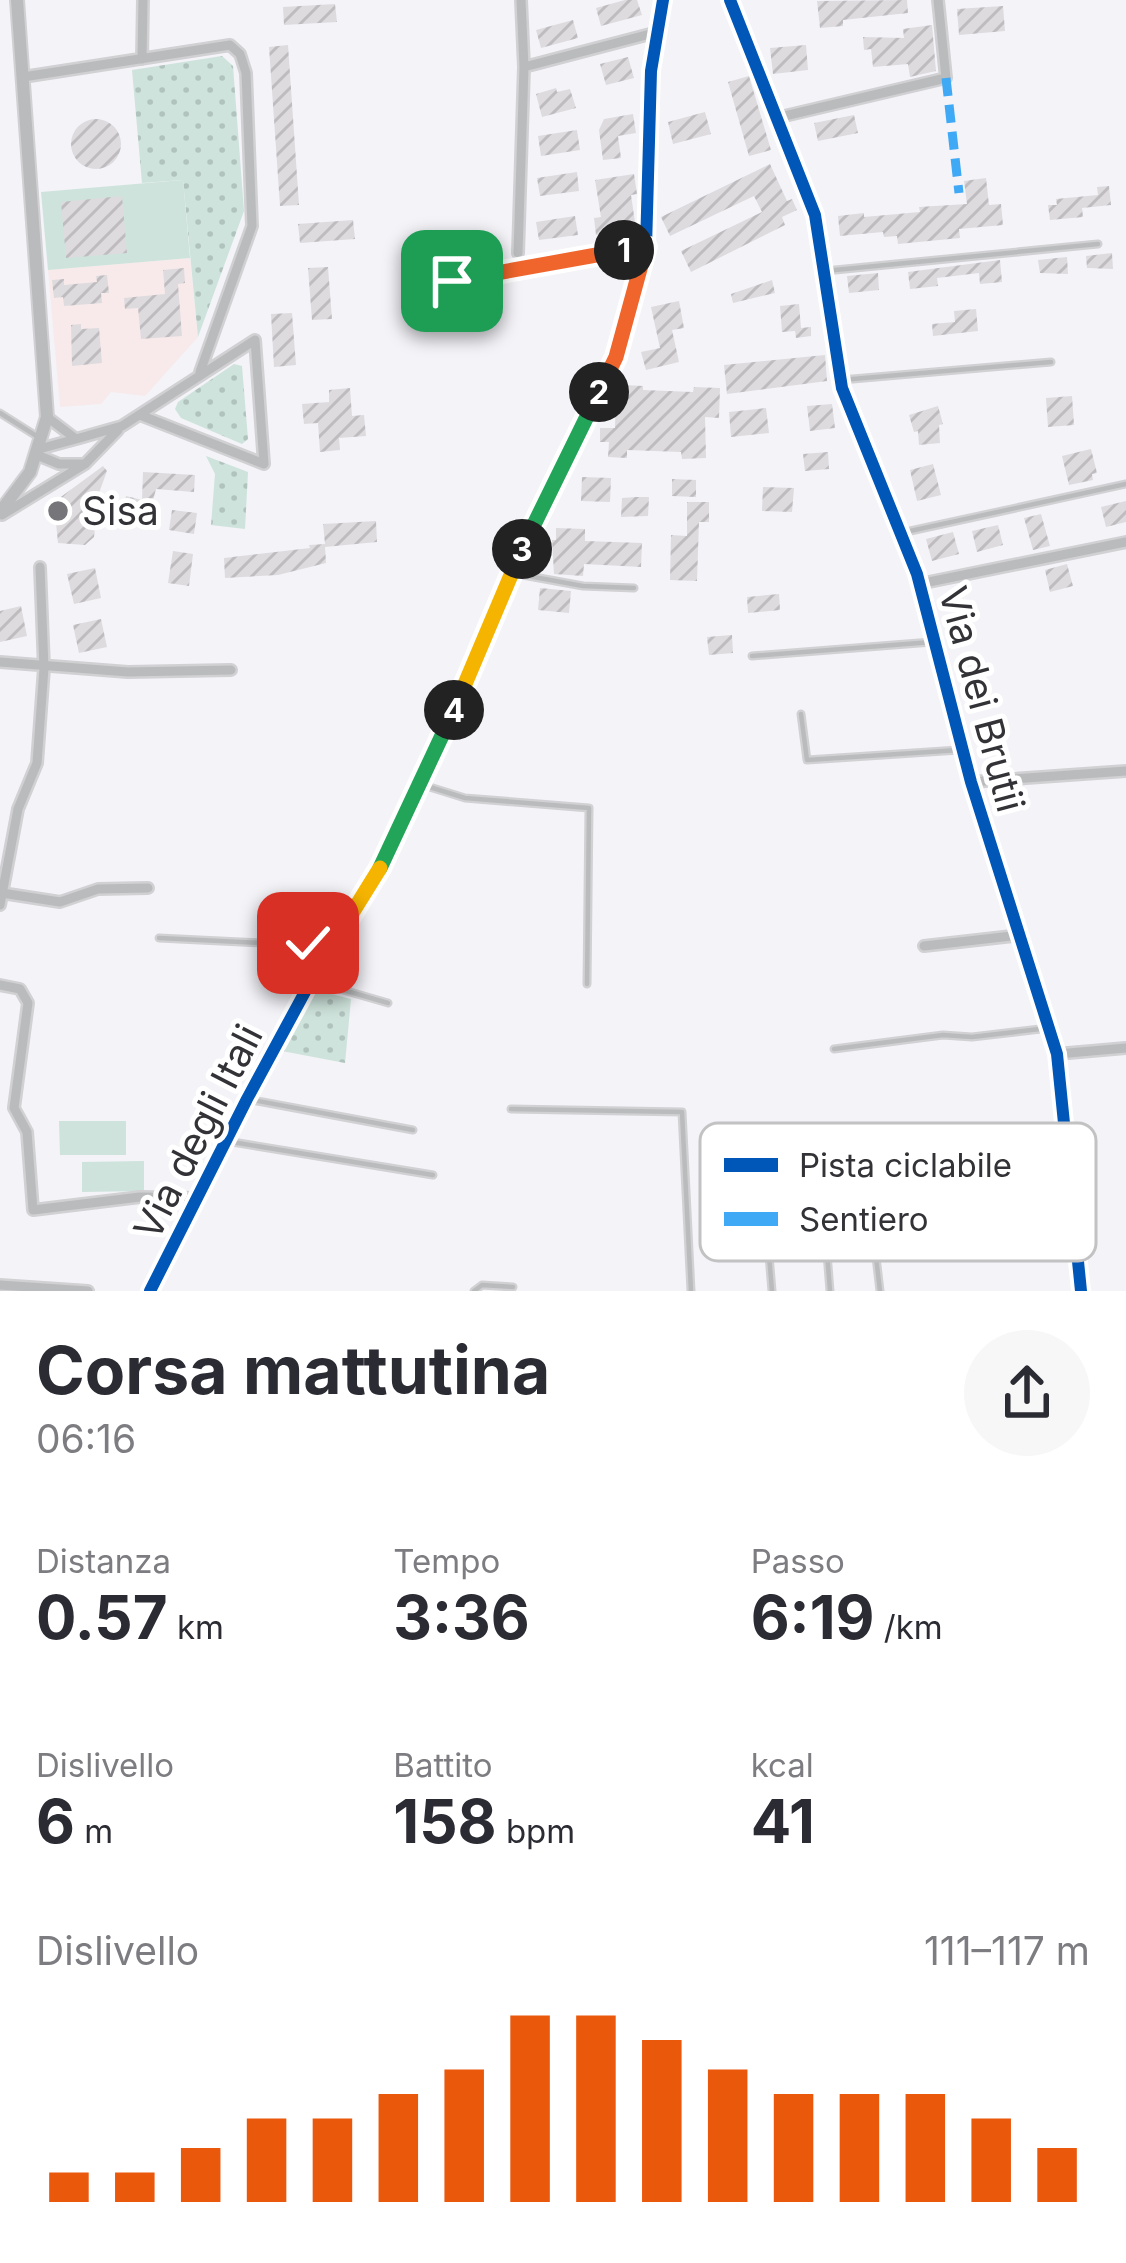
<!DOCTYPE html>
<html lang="it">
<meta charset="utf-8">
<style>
:root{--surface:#fff;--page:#f7f7f7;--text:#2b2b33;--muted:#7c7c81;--accent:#ea580c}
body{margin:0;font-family:Inter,sans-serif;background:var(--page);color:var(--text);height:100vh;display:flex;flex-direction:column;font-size:45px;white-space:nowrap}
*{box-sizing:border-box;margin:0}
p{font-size:39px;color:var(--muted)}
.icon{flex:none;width:66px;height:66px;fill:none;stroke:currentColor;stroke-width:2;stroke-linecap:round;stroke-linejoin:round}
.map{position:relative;height:1291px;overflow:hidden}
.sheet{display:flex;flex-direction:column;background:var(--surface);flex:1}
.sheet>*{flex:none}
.pin{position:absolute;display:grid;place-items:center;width:102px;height:102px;color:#fff;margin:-51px;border-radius:24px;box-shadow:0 6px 18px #0006}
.km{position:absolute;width:60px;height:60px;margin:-30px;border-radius:50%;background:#222;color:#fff;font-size:33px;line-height:60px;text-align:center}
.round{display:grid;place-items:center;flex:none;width:126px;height:126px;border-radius:63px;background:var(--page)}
.overview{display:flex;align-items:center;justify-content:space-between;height:204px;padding:0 36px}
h1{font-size:66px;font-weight:700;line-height:90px}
.metrics{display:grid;grid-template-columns:repeat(3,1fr);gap:18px;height:204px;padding:12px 36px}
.metrics div{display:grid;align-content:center}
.metrics b{font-size:60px;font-weight:700}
.metrics small{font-size:33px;font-weight:400}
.metrics p{font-size:33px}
.chart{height:336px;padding:24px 36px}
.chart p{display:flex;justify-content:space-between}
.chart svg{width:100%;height:216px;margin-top:12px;stroke:var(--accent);stroke-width:6}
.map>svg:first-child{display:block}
.education{fill:#f8eaea}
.green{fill:url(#green-dots)}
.pitch{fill:#cee3db}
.building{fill:url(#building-hatch)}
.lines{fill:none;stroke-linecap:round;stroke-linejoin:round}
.service-casing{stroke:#d1d1d4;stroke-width:9}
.minor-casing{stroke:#d1d1d4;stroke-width:14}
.tertiary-casing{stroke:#d1d1d4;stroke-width:16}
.service{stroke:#babbbc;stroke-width:4.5}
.minor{stroke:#babbbc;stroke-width:9}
.tertiary{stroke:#babbbc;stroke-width:12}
.quiet{stroke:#3fa9f5;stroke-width:9;stroke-dasharray:18 9;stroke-linecap:butt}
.cycleway-casing{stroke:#fff;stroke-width:20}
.cycleway{stroke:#0057b8;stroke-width:12}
.split-1-casing{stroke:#fff;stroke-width:24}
.split-2-casing{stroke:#fff;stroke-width:24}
.split-3-casing{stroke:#fff;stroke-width:24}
.split-4-casing{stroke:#fff;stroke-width:24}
.split-5-casing{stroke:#fff;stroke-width:24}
.split-6-casing{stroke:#fff;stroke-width:24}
.split-1{stroke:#f0652b;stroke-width:15}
.split-2{stroke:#f0652b;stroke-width:15}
.split-3{stroke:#22a559;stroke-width:15}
.split-4{stroke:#f5b400;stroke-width:15}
.split-5{stroke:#22a559;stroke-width:15}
.split-6{stroke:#f5b400;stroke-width:15}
.poi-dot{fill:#76767a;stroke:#fff;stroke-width:4.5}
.labels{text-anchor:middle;stroke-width:10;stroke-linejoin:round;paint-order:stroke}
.poi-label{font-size:39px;fill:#333236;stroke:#fff;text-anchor:start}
.street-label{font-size:39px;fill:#333236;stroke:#fff}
.key{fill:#fff;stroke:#c2c2c3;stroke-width:3}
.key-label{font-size:33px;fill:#333236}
</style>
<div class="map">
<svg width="1126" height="1291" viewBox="0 0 1126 1291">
<defs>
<pattern id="green-dots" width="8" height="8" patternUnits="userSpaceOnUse" patternTransform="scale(3)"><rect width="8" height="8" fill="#cee3db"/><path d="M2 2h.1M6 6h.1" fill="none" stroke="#b1c3bd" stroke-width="1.8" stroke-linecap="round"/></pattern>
<pattern id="building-hatch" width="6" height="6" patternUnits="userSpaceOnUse" patternTransform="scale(3)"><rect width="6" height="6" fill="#dedbdf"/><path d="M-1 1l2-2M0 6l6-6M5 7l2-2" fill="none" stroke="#bfbcc0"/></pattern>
</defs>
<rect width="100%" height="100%" fill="#f3f3f8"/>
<path class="education" d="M190,258l8,79 -53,59 -34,-4 -10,12 -41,3 -12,-137z"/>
<path class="green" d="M222,56l11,10 11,145 -46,126 -15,-157 -41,3 -10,-113z
M234,364l8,2 6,73 -6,5 -61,-26 -6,-9 3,-7z
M206,456l42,16 -3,57 -34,-4 4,-51z
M312,989l39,10 -6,64 -63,-12z"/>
<path class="pitch" d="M183,180l7,78 -142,12 -7,-78z
M59,1121h67v34h-66z
M144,1161v30l-62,1v-30z"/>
<path class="building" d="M625,0h12l5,15 -41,11 -5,-18z
M907,0l1,13 -65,7v6l-23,2 -3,-27z
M335,4l2,18 -53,3 -1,-18z
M1003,6l2,25 -46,4 -2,-26z
M573,20l5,18 -37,10 -5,-18z
M932,25l4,46 -26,6 -2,-13 -35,3 -2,-18 -7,1 -1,-13 41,1 -1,-9z
M288,45l11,160 -19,1 -11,-159z
M806,45l2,25 -35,4 -3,-26z
M628,57l6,21 -28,7 -6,-21z
M749,76l22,74 -22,6 -21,-74z
M556,88l1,4 13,-3 6,19 -34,9 -6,-23z
M705,112l6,22 -38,10 -5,-22z
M633,114l3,19 -18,3 3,22 -18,2 -4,-30 5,-11z
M854,115l4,18 -40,8 -4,-18z
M71 144a25 25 0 1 1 50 0a25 25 0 1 1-50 0Z
M577,130l3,20 -39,6 -3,-20z
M770,164l17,37 5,-2 5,11 -15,7 3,8 -94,47 -10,-21 81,-39 -8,-16 -84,40 -9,-19z
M577,172l2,19 -39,5 -3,-18z
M634,174l3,20 -6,1 5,34 -40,6 -2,-17 7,-1 -6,-37z
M986,178l3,27 12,-1 2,21 -44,4 1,9 -62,6 -1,-8 -13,1 -1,-5 -43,4 -2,-20 26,-3v4l56,-5 -1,-5 48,-3 -3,-23z
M1109,186l2,19 -29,3 1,9 -33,3 -2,-15h9l-1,-6 42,-4 -1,-8z
M122,196l5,57 -61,5 -5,-56z
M575,216l3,19 -39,5 -3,-18z
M353,220l2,19 -55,4 -2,-19z
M1112,253l1,16 -26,-1 -1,-12z
M1067,257l1,17 -28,-1 -2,-13z
M1000,260l2,22 -22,2 -1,-11 -42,5 1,8 -28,3 -2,-17z
M328,267l4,52 -20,1 -4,-52z
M184,268l1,15 -7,1 4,52 -41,3 -3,-31 -13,1 -1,-11 41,-4 -2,-24z
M878,273l1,17 -30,3 -2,-17z
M107,275l2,18h-8l1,10 -38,3 -1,-9 -9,1 -2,-18 12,-1v6l33,-3 -1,-6z
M772,280l3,13 -42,10 -2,-9z
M679,301l5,27 -12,2 7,32 -33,8 -5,-18 19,-4 -9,-41z
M799,304l2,24 10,-1v9l-15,2 -1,-7 -13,1 -2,-26z
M976,309l2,22 -45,5 -1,-12 23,-2 -1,-11z
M292,313l4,52 -22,2 -3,-53z
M81,324v5l18,-1 3,35 -30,3 -1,-41z
M825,355l2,26 -100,13 -3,-29z
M624,385l19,1v4l50,2 1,-5 26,1 -1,30 -14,-1 1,41 -24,1 -1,-7 -54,-2v8l-19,-1 1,-15h-9v-14h15l1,-37 8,1z
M350,388l2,28 12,-1 2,21 -27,2 1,12 -20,2 -2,-29 -14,1 -2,-20 27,-2v-12z
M1072,396l2,29 -26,2 -2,-29z
M832,404l3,24 -25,3 -3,-25z
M938,406l5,18 -4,1 1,18 -21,2 -1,-14 -4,1 -5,-17z
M766,408l3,25 -38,4 -2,-25z
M1091,449l6,24 -5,1 1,6 -24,5 -7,-29z
M828,452l1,17 -24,2 -2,-17z
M933,464l8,31 -24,6 -7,-31z
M103,466l4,5 -8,22 -5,44 -9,8 -27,-2 -4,-41z
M143,472l52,3 -1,17 -38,-3 -10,38 -26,-7 6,-24 16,4z
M582,477l29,1 -1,24 -29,-1z
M672,479l24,1v17l-24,-1z
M763,487l31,1 -2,24 -30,-1z
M636,497h13l-1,19 -27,1 1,-19z
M1126,501v21l-20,5 -5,-20z
M687,502h22v20h-10l-2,59 -27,-1 1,-45 16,1z
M172,510l25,3 -3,21 -25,-4z
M1041,514l9,32 -17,4 -9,-32z
M376,521l1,21 -52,5 1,16 -48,12 -53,3 -1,-20 86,-10 -1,-3 16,-1 -2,-20z
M998,525l5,20 -26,7 -5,-21z
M556,528l29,1v12l57,2 -1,24 -57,-3 -1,12 -29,-2 -2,-34h4z
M953,532l6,22 -27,7 -6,-22z
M173,551l20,3 -4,32 -21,-3z
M1067,564l6,22 -23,6 -5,-22z
M95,568l6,30 -27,6 -7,-30z
M540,588l31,3 -2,22 -31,-3z
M779,594l1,16 -32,3 -1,-16z
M21,606l6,30 -27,6v-31z
M101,619l6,28 -28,6 -6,-28z
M732,635l1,18 -24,2 -2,-18z"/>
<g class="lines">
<defs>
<path id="service" d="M825,271l273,-27
M841,380l210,-18
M0,413l38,24
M901,533l225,-49
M512,573l71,13 51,2
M752,656l180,-14
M801,714l6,46 152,-10
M420,784l45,14 124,10 -2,176
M159,938l167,8
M312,981l76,22
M834,1049l109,-14 29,2 77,-9
M247,1099l166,31
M511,1109l171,3 9,179
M817,1127l13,164
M226,1141l207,34
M935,1171l133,5
M765,1207l7,84
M876,1257l4,34
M474,1291l8,-6 31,2"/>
<path id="minor" d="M730,0l85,215 27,173 75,186 54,208 86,272 24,237
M142,59l1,-59
M524,67l130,-34
M23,77l207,-32 10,9 6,19 6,153 -52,146
M776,118l170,-40 -8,-78
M518,253l6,-186 -3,-67
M452,281l194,-34
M47,417l29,22 46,-13 133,-86 9,124 -124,-49
M39,449l37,-10
M37,455l22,9h25
M2,515l83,-51 33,-34
M919,584l207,-42
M0,662l128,10 103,-2
M971,782l155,-11
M2,893l58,9 38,-13 50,-1
M0,905l18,-96 19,-46 7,-95 -4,-101
M924,946l97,-11
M0,985l20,4 8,14 -14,105 13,24 6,78 107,-13 56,1
M1057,1054l69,-6
M0,1285l88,6
M150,1291l97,-192 72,-133 62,-99 86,-184 66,-159 84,-167 29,-110 5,-176 12,-71"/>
<path id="tertiary" d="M0,512l30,-40 17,-55 -30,-417"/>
</defs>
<use href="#service" class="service-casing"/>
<use href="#minor" class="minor-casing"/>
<use href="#tertiary" class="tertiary-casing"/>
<use href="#service" class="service"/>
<use href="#minor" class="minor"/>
<use href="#tertiary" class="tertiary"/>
<path class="quiet" d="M946,78l13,115"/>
<defs>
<path id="cycleway" d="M730,0l85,215 27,173 75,186 54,208 86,272 24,237
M150,1291l97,-192 72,-133 62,-99 86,-184 66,-159 84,-167 29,-110 5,-176 12,-71"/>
</defs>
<use href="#cycleway" class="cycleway-casing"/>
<use href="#cycleway" class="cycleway"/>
</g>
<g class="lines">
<defs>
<path id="split-1" d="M452,281l172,-31"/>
<path id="split-2" d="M599,392l17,-35 30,-110 -22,3"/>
<path id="split-3" d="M522,549l77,-157"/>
<path id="split-4" d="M454,710l68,-161"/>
<path id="split-5" d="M380,868l74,-158"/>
<path id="split-6" d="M308,943l23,4 49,-79"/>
</defs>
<use href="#split-1" class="split-1-casing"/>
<use href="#split-2" class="split-2-casing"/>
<use href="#split-3" class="split-3-casing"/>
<use href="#split-4" class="split-4-casing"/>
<use href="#split-5" class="split-5-casing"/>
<use href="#split-6" class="split-6-casing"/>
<use href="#split-1" class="split-1"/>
<use href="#split-2" class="split-2"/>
<use href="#split-3" class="split-3"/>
<use href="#split-4" class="split-4"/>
<use href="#split-5" class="split-5"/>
<use href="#split-6" class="split-6"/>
</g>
<circle class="poi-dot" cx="58" cy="511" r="12"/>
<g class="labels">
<g class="poi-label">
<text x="82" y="525">Sisa</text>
</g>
<g class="street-label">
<text transform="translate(982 699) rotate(75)" y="14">Via dei Brutii</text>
<text transform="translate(198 1132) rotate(-63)" y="14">Via degli Itali</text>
</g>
</g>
<rect x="700" y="1123" width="396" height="138" rx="18" class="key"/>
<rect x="724" y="1158" width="54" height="14" fill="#0057b8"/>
<rect x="724" y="1212" width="54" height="14" fill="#3fa9f5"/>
<g class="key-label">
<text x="799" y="1177">Pista ciclabile</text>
<text x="799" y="1231">Sentiero</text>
</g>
</svg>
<div class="pin" style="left:452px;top:281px;background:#1e9e55"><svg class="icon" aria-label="arrive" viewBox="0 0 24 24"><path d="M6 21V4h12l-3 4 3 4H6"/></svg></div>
<div class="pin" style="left:308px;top:943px;background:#d93025"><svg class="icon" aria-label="check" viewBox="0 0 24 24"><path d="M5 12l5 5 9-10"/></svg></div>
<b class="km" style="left:624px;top:250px">1</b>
<b class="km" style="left:599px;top:392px">2</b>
<b class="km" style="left:522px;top:549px">3</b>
<b class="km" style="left:454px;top:710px">4</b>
</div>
<section class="sheet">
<div class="overview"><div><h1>Corsa mattutina</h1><p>06:16</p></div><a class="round"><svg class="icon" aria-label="share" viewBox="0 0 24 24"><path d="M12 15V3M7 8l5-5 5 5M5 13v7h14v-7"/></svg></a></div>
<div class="metrics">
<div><p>Distanza</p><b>0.57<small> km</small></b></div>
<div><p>Tempo</p><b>3:36</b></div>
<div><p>Passo</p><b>6:19<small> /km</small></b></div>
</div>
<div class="metrics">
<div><p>Dislivello</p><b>6<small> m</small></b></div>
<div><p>Battito</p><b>158<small> bpm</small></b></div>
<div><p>kcal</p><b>41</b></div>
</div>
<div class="chart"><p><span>Dislivello</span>111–117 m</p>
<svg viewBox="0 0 160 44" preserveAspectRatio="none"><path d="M5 44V38M15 44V38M25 44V33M35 44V27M45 44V27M55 44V22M65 44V17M75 44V6M85 44V6M95 44V11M105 44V17M115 44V22M125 44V22M135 44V22M145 44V27M155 44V33"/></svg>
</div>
</section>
